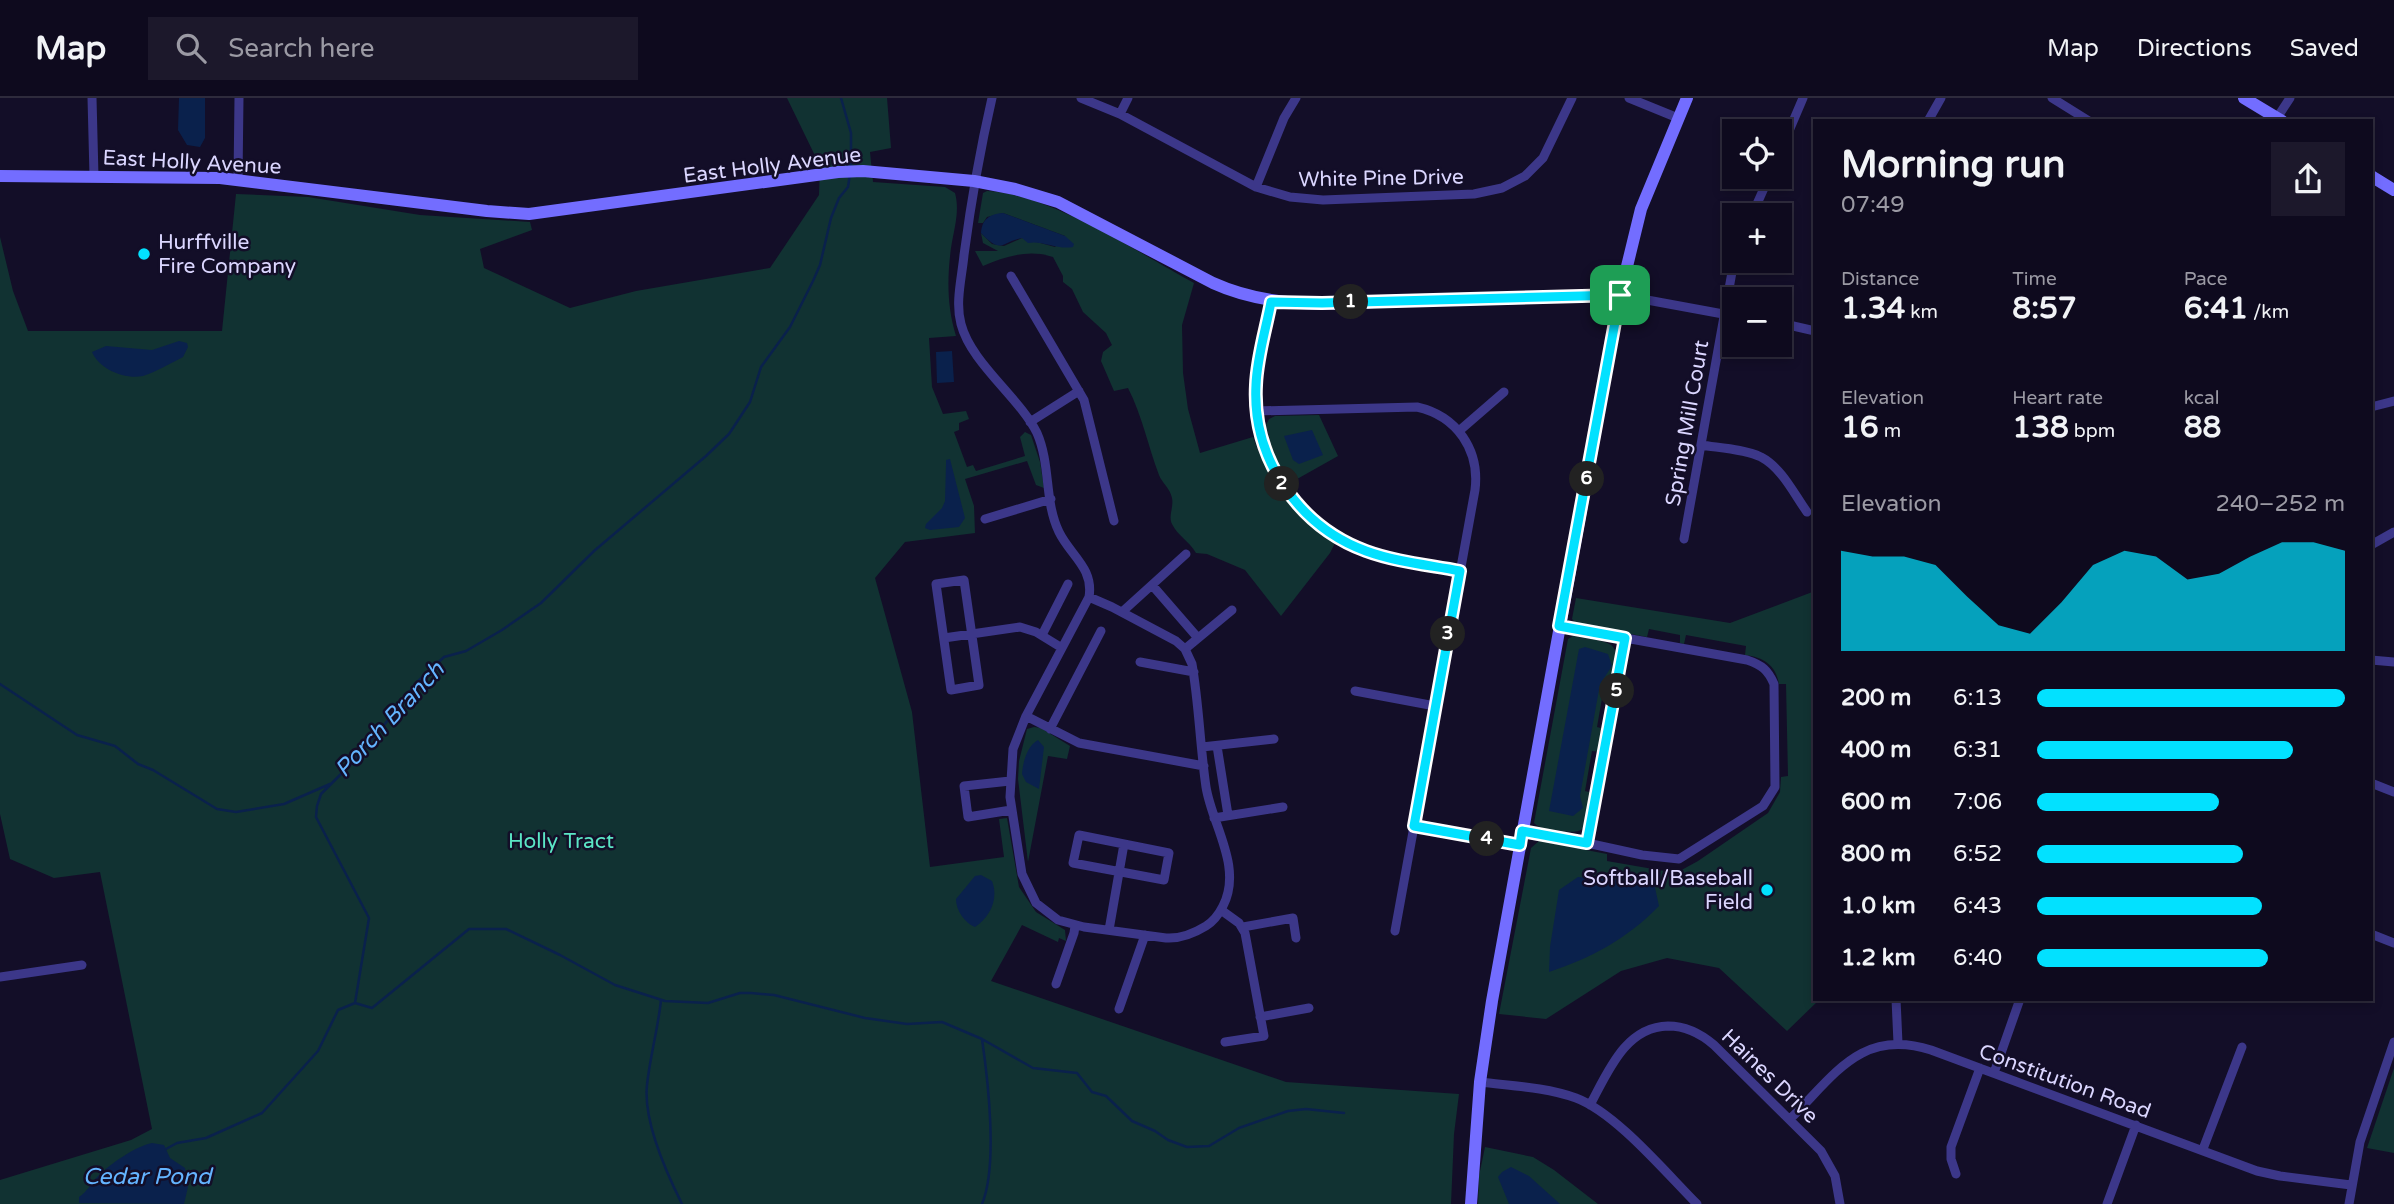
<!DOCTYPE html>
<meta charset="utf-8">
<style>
:root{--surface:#0e0a1e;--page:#1c182b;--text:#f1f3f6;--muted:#9b9aa4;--line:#2e2b3c;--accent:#02e1ff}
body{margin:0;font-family:"Varela Round",sans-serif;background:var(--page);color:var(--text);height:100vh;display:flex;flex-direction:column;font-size:26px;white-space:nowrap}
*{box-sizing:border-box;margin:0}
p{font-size:23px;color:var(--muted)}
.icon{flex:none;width:38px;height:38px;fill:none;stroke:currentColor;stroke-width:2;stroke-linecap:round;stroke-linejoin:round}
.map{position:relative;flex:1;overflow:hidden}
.panel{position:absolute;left:1813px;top:21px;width:560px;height:882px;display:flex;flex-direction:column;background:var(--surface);border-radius:0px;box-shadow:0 4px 10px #0003,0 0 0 2px var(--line)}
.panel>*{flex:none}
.tools{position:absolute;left:1722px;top:21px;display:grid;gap:14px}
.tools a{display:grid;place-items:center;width:70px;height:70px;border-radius:0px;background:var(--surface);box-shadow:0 4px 10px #0003,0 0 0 2px var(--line);font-size:35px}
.pin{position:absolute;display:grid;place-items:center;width:60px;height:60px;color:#fff;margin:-30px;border-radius:14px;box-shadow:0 4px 10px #0006}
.km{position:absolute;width:35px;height:35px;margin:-18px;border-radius:50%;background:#222;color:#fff;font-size:19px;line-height:35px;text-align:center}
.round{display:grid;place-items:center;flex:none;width:74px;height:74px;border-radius:0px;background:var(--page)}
.overview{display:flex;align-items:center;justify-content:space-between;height:119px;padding:0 28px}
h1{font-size:38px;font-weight:800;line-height:52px}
.figures{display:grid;grid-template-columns:repeat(3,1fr);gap:10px;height:119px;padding:7px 28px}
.figures div{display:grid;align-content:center}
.figures b{font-size:30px;font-weight:800}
.figures small{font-size:19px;font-weight:400}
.figures p{font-size:19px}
.chart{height:196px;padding:14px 28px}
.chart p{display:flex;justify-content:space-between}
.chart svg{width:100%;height:126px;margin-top:7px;fill:var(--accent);opacity:.7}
ul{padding:0 28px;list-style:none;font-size:23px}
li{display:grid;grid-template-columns:112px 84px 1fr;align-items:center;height:52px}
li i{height:18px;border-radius:9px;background:var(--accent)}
header{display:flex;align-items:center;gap:42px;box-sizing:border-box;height:98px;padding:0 35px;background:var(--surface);border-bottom:2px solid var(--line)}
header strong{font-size:33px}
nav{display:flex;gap:38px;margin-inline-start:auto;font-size:24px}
.search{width:490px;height:63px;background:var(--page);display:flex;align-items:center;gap:18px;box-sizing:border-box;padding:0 24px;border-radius:0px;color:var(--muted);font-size:26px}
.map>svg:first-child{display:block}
.green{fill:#113232}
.water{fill:#0a214c}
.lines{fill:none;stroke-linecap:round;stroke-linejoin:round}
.stream{stroke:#0a214c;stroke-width:2.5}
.street{stroke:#3c3789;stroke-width:9}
.secondary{stroke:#736dff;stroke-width:12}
.route-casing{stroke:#fff;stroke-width:14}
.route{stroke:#02e1ff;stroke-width:9}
.poi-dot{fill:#02e1ff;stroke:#130e28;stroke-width:2.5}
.labels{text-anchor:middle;stroke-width:5;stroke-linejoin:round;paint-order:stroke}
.street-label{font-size:21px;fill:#dbd6ff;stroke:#130e28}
.poi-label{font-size:21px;fill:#dbd6ff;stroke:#130e28;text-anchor:start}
.park-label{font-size:21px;fill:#5be5c5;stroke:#130e28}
.water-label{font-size:23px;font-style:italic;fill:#64b4ff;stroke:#130e28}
</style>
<header>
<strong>Map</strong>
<div class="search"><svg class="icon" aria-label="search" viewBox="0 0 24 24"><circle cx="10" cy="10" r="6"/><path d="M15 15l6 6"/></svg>Search here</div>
<nav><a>Map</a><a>Directions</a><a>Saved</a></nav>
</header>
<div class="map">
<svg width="2394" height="1106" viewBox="0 0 2394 1106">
<rect width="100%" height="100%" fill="#130e28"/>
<path class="green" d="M787,0h100l4,50 -21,4 3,30 72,5 10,6c5,18 -1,36 -4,55 -4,31 -4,58 5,88l-27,2 3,49 11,27 23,-3 3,8 -10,4v7l-5,2 13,35 6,-2 3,6 49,-15 -5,-19 5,-5 6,3 9,27 4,26 -8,-3 -9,-24 -62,18 9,27 1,27 -70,9 -30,36 37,134 18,155 74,-10 -5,-38 8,-1 12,69 17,25 29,18 1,11 -7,-3 -1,4 -36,-17 -31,56 295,101 173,12 -5,40 -3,70h-1451v-24l131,-40 21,-11 -52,-257 -46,6 -44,-19 -10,-45v-577l13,54 15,40h194l14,-137 72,3 112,18 110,7 2,8 -52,19 4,19 86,40 66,-17 134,-23 49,-73 1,-29z
M987,93c64,3 150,61 207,92l-12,42 1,48 5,36 12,44 53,-16c16,46 42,80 82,106l-5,10 -49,63 -36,-46 -38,-16 -11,-1c-7,-12 -18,-17 -24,-29 -4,-8 2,-17 0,-26 -2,-10 -10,-15 -13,-23 -11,-29 -17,-60 -31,-87l-14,3 -13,-30 2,-9 9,-7 -6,-12 -23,-21 -11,-23 -9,-7v-6l-10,-19c-23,-8 -48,-1 -70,9l-8,-15h23l-15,-8 -2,-10 11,11 12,2 18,-8 33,9 10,-11 -62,-23 -16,4 -4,6h-5l5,-30z
M1319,317l19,41 -48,27 -17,-30 -7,-28 3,-6 6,-3z
M1815,493v408h5l-33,32 -68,-63 -52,-10 -46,13 -75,48 -47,-5 32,-166 8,-7 68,13v7l69,12 22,-12 70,-48 12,-21 1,-15 7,-1 -2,-92h-7c-3,-19 -16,-27 -34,-29l1,-9 -60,-11 -2,9 -4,-1v-8l-31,-6 -2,8 -70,-13 -5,-5 4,-21 154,25z
M1573,538c47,8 47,4 39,52l-8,-1 -7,40 7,2 -4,23 -8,-1 -7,40 8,2c-6,31 -1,44 -38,37 -8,-1 -15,-1 -21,-7l34,-184z
M1034,629l7,1 29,18 -3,13 -19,-3 -20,106 -10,-83 1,-18 8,-32z
M2394,970v85l-27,-5z
M1485,1049l48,10 21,13 44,34h-120l1,-28z"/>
<path class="water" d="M179,0h26v40l-5,9 -13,-2 -9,-15z
M1003,115l62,23 9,8 -1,3c-16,3 -31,-7 -45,-4l-6,-5c-22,4 -20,17 -41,-5 1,-14 9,-19 22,-20z
M179,243l8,2 1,4 -5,10c-12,6 -27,15 -40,19 -18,4 -44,-7 -51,-24l14,-6 46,4z
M952,253l2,31 -17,1 -1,-31z
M1312,332l11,25 -24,9 -6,-4 -9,-24z
M950,361l15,59 -6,9 -29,3 -5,-2 1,-4 16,-16 3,-7 1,-37v-4z
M1585,549l23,7 4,12 -12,18 -20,112 3,12 -10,8 -24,-5 30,-162z
M1038,642l6,7 -5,42 -13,-7 -4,-8c1,-12 5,-28 16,-34z
M981,777l11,6c7,18 -2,36 -17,46 -10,-4 -19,-16 -19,-28l19,-23z
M1578,779l76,6 5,23c-32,33 -68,52 -110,66l1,-25 9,-57z
M152,1045l12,2 6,13 15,10 3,19 -4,17 -105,-1v-6c9,-6 12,-14 19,-21 12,-12 38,-30 54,-33z
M1511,1069l18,9 31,28h-51l-11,-27 4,-5z"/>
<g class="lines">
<path class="stream" d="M841,0l10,35v35
M0,586l77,51 38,11 23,18 15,6 64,39 19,3 48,-8 46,-20
M661,902c-3,29 -11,56 -14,85 -4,36 19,87 35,119
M355,905l14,-85 -53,-101 1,-11 4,-12 27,-27 47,-55 21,-29 28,-26 22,-6 36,-21 39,-27 53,-52 112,-95 23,-22 21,-32 11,-35 29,-40 23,-46 7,-16 11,-47 8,-20 9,-11 2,-13
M355,905l17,5 97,-79h37l54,26 55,30 50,16 43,2 32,-10h11l23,2 91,23 42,6 35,-2 40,17 51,29 44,5 15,19 14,4 26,25 23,10 13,9 19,7 22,-1 30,-18 49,-17 18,-2 38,4
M982,941c6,41 16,127 0,165
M166,1051l11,-6 29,-5 56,-25 56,-62 20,-41 17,-7"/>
<path class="street" d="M92,0l2,78
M992,0c-12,52 -21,104 -28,157 -2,22 -9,47 -3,69 10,39 58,73 76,109 14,32 7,68 22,99 11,23 35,36 30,65l23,10 64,34 9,8 7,15c7,40 8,82 14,123 6,38 37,80 17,119 -4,8 -9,15 -17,20 -13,8 -25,13 -40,12l-82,-11 -26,-7 -22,-17 -14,-29 -12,-77 3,-48 13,-33 63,-119
M1081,0l39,16 136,73 34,10 33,3 151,-6 28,-6 23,-12 18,-18 29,-60
M1629,0l49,20
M2052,0l37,23
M1120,16l8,-16
M1928,23l13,-23
M2275,23l15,-23
M1780,54l23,-54
M238,81l1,-81
M1256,89l28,-69 12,-20
M1752,117l17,-38
M1011,178l73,124 30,121
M1620,197l114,21
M1271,204c-5,27 -14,55 -15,83 -4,73 42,141 110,166 30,11 63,14 94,20
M1780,225l35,8
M2371,309l23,-6
M1256,313l161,-4c40,9 63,43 58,83l-80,441
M1030,324l49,-31
M1459,333l45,-39
M1701,347c19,3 43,4 60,12 21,11 33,37 46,55
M985,421l66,-20
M1684,441l50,-278
M2371,447l23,-13
M964,482l15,105 -28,5 -15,-106z
M1152,487l46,53
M1122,514l64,-58
M1559,528l188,34c15,5 21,10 27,24l1,103 -12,19 -84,53 -37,-4 -55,-12
M1042,537l26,-51
M944,540l76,-11 16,5 26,16
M1185,551l47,-39
M2371,562l23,2
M1140,564l54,10
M1355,593l80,15
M1026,618l53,27 125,23
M1050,631l51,-98
M1217,648l11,69
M1202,649l72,-8
M1010,683l-46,5 4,31 43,-7
M2371,685l23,9
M1214,720l69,-11
M1414,728l105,19
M1522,733l65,12 38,-205
M1079,737l90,18 -5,27 -91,-17z
M1221,812l18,13 6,10 19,103 -39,6
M1243,829l50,-9 3,20
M1109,832l15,-86
M2371,836l23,9
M0,879l82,-12
M1056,886l18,-51 1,-7
M1896,901l2,44
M1119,911l26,-74
M1260,919l49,-9
M1994,975l26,-74
M1480,984c32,4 65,5 96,16 40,15 89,74 121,106
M1590,1007c18,-33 35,-78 78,-79 18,0 32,7 46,19l107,106 14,25 5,28
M1790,1021c45,-44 71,-91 141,-69l326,121 23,5 71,9
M2203,1051l39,-102
M1956,1076l-5,-15v-12l29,-79
M2107,1106l29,-79
M2349,1106l11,-62 34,-100"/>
<path class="secondary" d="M2244,0l38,23
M0,78l220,2 267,33 42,3 309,-42 25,-1 111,10 41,8 43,13 155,81c66,30 134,19 204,17 68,-1 136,-3 203,-5
M2371,78l23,14
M1471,1106l9,-122 12,-81 128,-706 21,-86 46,-111"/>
</g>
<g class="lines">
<defs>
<path id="route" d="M1620,197l-61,331 66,12 -38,205 -65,-12 -2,14 -106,-19 46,-255c-31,-6 -64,-9 -94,-20 -68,-25 -114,-93 -110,-166 1,-28 10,-56 15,-83l51,1z"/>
</defs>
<use href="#route" class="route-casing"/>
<use href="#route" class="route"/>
</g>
<g class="poi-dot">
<circle cx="144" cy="156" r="7"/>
<circle cx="1767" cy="792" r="7"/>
</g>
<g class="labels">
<g class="street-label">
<text transform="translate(192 64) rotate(3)" y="7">East Holly Avenue</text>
<text transform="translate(772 67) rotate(-7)" y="7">East Holly Avenue</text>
<text transform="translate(1381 80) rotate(-1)" y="7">White Pine Drive</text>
<text transform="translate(1687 325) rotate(-80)" y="7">Spring Mill Court</text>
<text transform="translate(1770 978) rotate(44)" y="7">Haines Drive</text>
<text transform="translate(2065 983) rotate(20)" y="7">Constitution Road</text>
</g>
<g class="poi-label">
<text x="158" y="151">Hurffville<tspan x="158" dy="24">Fire Company</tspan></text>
<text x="1753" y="787" text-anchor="end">Softball/Baseball<tspan x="1753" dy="24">Field</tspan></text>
</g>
<g class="park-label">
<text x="561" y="750">Holly Tract</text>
</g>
<g class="water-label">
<text transform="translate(389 621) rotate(-47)" y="8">Porch Branch</text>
<text x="147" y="1086">Cedar Pond</text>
</g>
</g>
</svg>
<div class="tools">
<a><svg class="icon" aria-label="locate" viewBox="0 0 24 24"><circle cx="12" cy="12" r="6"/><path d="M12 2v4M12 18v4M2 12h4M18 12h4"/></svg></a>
<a>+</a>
<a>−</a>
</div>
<div class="pin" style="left:1620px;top:197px;background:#1e9e55"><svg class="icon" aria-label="arrive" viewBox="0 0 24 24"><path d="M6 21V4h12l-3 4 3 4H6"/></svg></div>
<b class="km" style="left:1351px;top:204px">1</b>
<b class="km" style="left:1282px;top:386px">2</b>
<b class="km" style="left:1448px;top:536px">3</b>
<b class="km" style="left:1487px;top:741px">4</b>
<b class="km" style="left:1617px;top:593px">5</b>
<b class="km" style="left:1587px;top:381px">6</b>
<section class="panel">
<div class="overview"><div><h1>Morning run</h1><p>07:49</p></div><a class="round"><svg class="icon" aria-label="share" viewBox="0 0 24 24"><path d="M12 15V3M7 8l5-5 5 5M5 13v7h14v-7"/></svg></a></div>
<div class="figures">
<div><p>Distance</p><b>1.34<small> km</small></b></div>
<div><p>Time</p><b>8:57</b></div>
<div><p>Pace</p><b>6:41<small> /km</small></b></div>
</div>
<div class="figures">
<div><p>Elevation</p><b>16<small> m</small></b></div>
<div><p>Heart rate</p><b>138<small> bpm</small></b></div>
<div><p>kcal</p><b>88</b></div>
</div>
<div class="chart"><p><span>Elevation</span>240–252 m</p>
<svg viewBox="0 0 160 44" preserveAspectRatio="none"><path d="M0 44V9L10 11L20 11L30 14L40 25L50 35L60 38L70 27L80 14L90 9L100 11L110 19L120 17L130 11L140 6L150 6L160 9V44z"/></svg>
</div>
<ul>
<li><b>200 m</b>6:13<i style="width:100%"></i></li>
<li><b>400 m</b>6:31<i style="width:83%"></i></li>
<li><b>600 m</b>7:06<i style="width:59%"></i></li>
<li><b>800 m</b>6:52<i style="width:67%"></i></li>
<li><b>1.0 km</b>6:43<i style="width:73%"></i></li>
<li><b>1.2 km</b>6:40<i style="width:75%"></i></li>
</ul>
</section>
</div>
